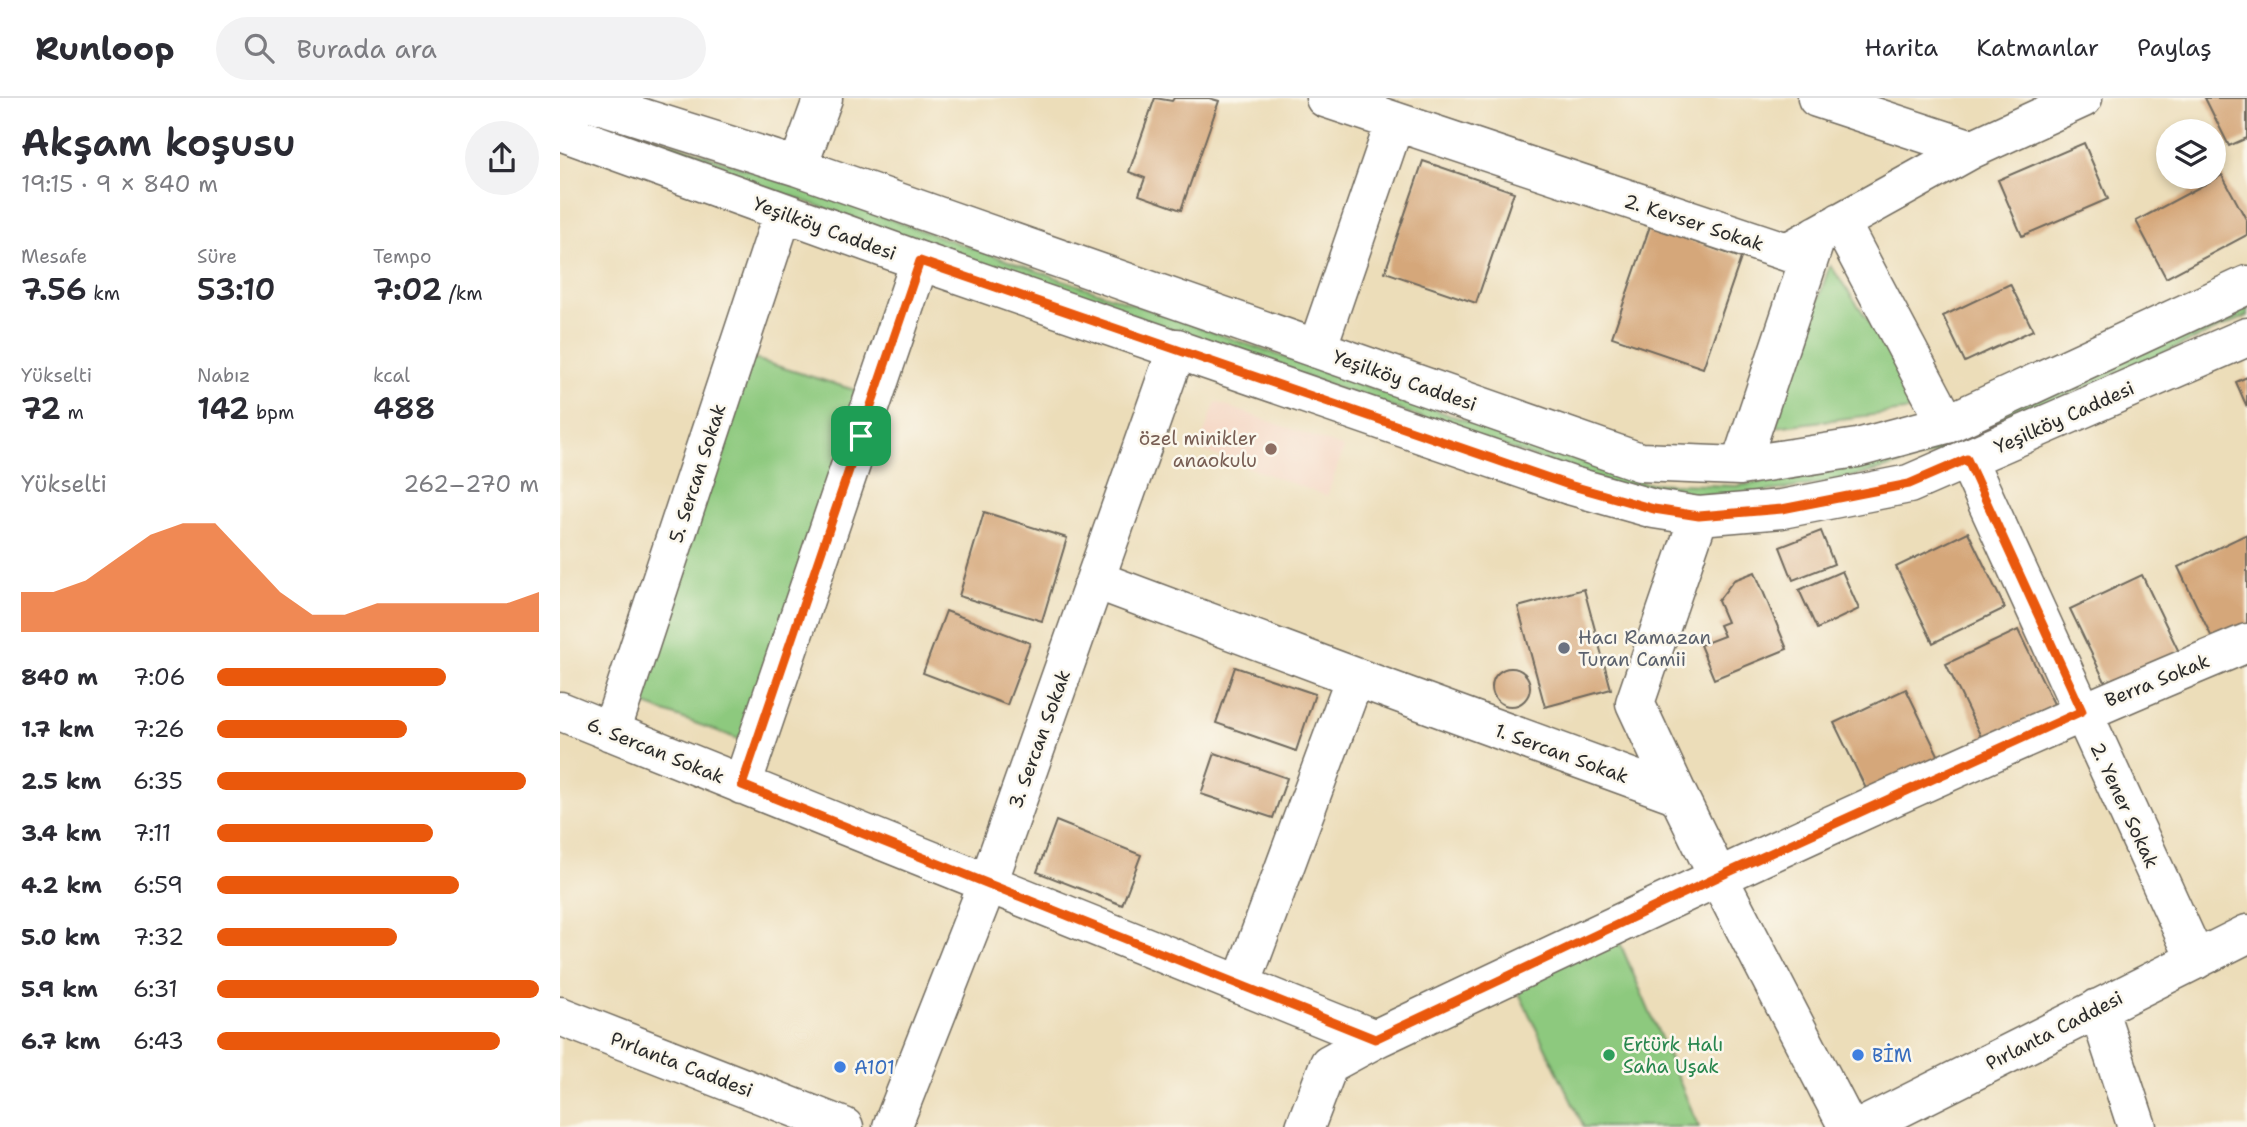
<!DOCTYPE html>
<html lang="tr">
<meta charset="utf-8">
<style>
:root{--surface:#fff;--page:#f2f2f3;--text:#2b2b33;--muted:#7c7c81;--line:#e1e1e2;--accent:#ea580c}
body{margin:0;font-family:"Shantell Sans",sans-serif;background:var(--page);color:var(--text);height:100vh;display:flex;flex-direction:column;font-size:26px;white-space:nowrap}
*{box-sizing:border-box;margin:0}
p{font-size:23px;color:var(--muted)}
.icon{flex:none;width:38px;height:38px;fill:none;stroke:currentColor;stroke-width:2;stroke-linecap:round;stroke-linejoin:round}
.map{position:relative;flex:1;overflow:hidden}
.drawer{display:flex;flex-direction:column;background:var(--surface);width:560px}
.drawer>*{flex:none}
.buttons{position:absolute;left:1596px;top:21px;display:grid;gap:14px}
.buttons a{display:grid;place-items:center;width:70px;height:70px;border-radius:50%;background:var(--surface);box-shadow:0 4px 10px #0003;font-size:35px}
.pin{position:absolute;display:grid;place-items:center;width:60px;height:60px;color:#fff;margin:-30px;border-radius:14px;box-shadow:0 4px 10px #0006}
.round{display:grid;place-items:center;flex:none;width:74px;height:74px;border-radius:37px;background:var(--page)}
.head{display:flex;align-items:center;justify-content:space-between;height:119px;padding:0 21px}
h1{font-size:38px;font-weight:600;line-height:52px}
.metrics{display:grid;grid-template-columns:repeat(3,1fr);gap:10px;height:119px;padding:7px 21px}
.metrics div{display:grid;align-content:center}
.metrics b{font-size:30px;font-weight:600}
.metrics small{font-size:19px;font-weight:400}
.metrics p{font-size:19px}
.chart{height:196px;padding:14px 21px}
.chart p{display:flex;justify-content:space-between}
.chart svg{width:100%;height:126px;margin-top:7px;fill:var(--accent);opacity:.7}
ul{padding:0 21px;list-style:none;font-size:23px}
li{display:grid;grid-template-columns:112px 84px 1fr;align-items:center;height:52px}
li i{height:18px;border-radius:9px;background:var(--accent)}
header{display:flex;align-items:center;gap:42px;box-sizing:border-box;height:98px;padding:0 35px;background:var(--surface);border-bottom:2px solid var(--line)}
header strong{font-size:33px}
nav{display:flex;gap:38px;margin-inline-start:auto;font-size:24px}
.search{width:490px;height:63px;background:var(--page);display:flex;align-items:center;gap:18px;box-sizing:border-box;padding:0 24px;border-radius:38px;color:var(--muted);font-size:26px}
main{display:flex;flex:1;min-height:0}
.map>svg:first-child{display:block}
.built{fill:#f4d3c0}
.green{fill:#8dc97e;stroke:#5c7a54;stroke-width:2}
.building{fill:#d5a77a}
.lines{fill:none;stroke-linecap:round;stroke-linejoin:round}
.minor-casing{stroke:#6f695d;stroke-width:41}
.minor{stroke:#fff;stroke-width:38}
.route-casing{stroke:#fff;stroke-width:14}
.route{stroke:#ea580c;stroke-width:9}
.education-dot{fill:#8d6e63;stroke:#fbf7ec;stroke-width:2.5}
.worship-dot{fill:#6b7280;stroke:#fbf7ec;stroke-width:2.5}
.leisure-dot{fill:#2e9e5b;stroke:#fbf7ec;stroke-width:2.5}
.shop-dot{fill:#3f7fe0;stroke:#fbf7ec;stroke-width:2.5}
.labels{text-anchor:middle;stroke-width:5;stroke-linejoin:round;paint-order:stroke}
.street-label{font-size:19px;fill:#2b2b2b;stroke:#fbf7ec}
.education-label{font-size:19px;fill:#785e54;stroke:#fbf7ec;text-anchor:end}
.worship-label{font-size:19px;fill:#5b616d;stroke:#fbf7ec;text-anchor:start}
.leisure-label{font-size:19px;fill:#27864d;stroke:#fbf7ec;text-anchor:start}
.shop-label{font-size:19px;fill:#366cbe;stroke:#fbf7ec;text-anchor:start}
</style>
<header>
<strong>Runloop</strong>
<div class="search"><svg class="icon" aria-label="search" viewBox="0 0 24 24"><circle cx="10" cy="10" r="6"/><path d="M15 15l6 6"/></svg>Burada ara</div>
<nav><a>Harita</a><a>Katmanlar</a><a>Paylaş</a></nav>
</header>
<main>
<section class="drawer">
<div class="head"><div><h1>Akşam koşusu</h1><p>19:15 · 9 × 840 m</p></div><a class="round"><svg class="icon" aria-label="share" viewBox="0 0 24 24"><path d="M12 15V3M7 8l5-5 5 5M5 13v7h14v-7"/></svg></a></div>
<div class="metrics">
<div><p>Mesafe</p><b>7.56<small> km</small></b></div>
<div><p>Süre</p><b>53:10</b></div>
<div><p>Tempo</p><b>7:02<small> /km</small></b></div>
</div>
<div class="metrics">
<div><p>Yükselti</p><b>72<small> m</small></b></div>
<div><p>Nabız</p><b>142<small> bpm</small></b></div>
<div><p>kcal</p><b>488</b></div>
</div>
<div class="chart"><p><span>Yükselti</span>262–270 m</p>
<svg viewBox="0 0 160 44" preserveAspectRatio="none"><path d="M0 44V30L10 30L20 26L30 18L40 10L50 6L60 6L70 18L80 30L90 38L100 38L110 34L120 34L130 34L140 34L150 34L160 30V44z"/></svg>
</div>
<ul>
<li><b>840 m</b>7:06<i style="width:71%"></i></li>
<li><b>1.7 km</b>7:26<i style="width:59%"></i></li>
<li><b>2.5 km</b>6:35<i style="width:96%"></i></li>
<li><b>3.4 km</b>7:11<i style="width:67%"></i></li>
<li><b>4.2 km</b>6:59<i style="width:75%"></i></li>
<li><b>5.0 km</b>7:32<i style="width:56%"></i></li>
<li><b>5.9 km</b>6:31<i style="width:100%"></i></li>
<li><b>6.7 km</b>6:43<i style="width:88%"></i></li>
</ul>
</section>
<div class="map">
<svg width="1687" height="1029" viewBox="0 0 1687 1029">
<rect width="100%" height="100%" fill="#fbf7ec"/>
<filter id="ink" filterUnits="userSpaceOnUse"><feTurbulence type="fractalNoise" baseFrequency=".0143" numOctaves="2"/><feDisplacementMap in="SourceGraphic" scale="14" xChannelSelector="R" yChannelSelector="G"/><feConvolveMatrix kernelMatrix="1 2 1 2 8 2 1 2 1" color-interpolation-filters="sRGB"/></filter>
<filter id="wash" filterUnits="userSpaceOnUse"><feTurbulence type="fractalNoise" baseFrequency=".00686" numOctaves="4" result="noise"/><feDisplacementMap in="SourceGraphic" scale="28" xChannelSelector="R" yChannelSelector="G"/><feGaussianBlur stdDeviation="1.57" result="paint"/><feColorMatrix in="noise" values="0 0 0 0 0 0 0 0 0 0 0 0 0 0 0 0 0 1.4 0 .05"/><feComposite in="paint" operator="in"/></filter>
<g filter="url(#wash)">
<rect width="100%" height="100%" fill="#ecddb9"/>
<path class="built" d="M656,304l128,46 -17,48 -129,-47z"/>
<path class="green" d="M86,36l998,349 92,3 59,-9 452,-172v11l-303,134c-96,34 -215,56 -316,40l-986,-346z
M1270,167l99,143 -154,19z
M188,259l116,36 -123,347 -104,-38z
M1057,838l82,191h-115l-70,-144z"/>
<g id="blocks">
<path class="building" d="M595,0l17,3 2,-3h35l10,3 -38,109 -42,-15 6,-17 -16,-6z
M1645,0h42v40l-18,8z
M1524,45l24,56 -86,37 -24,-56z
M863,63l91,31 -38,111 -91,-31z
M1662,77l25,46v14l-81,43 -30,-57z
M1090,128l91,32 -38,110 -91,-31z
M1450,186l23,46 -68,32 -22,-46z
M1687,279v30l-11,-25z
M424,414l83,26 -25,83 -83,-25z
M1261,433l13,33 -41,16 -13,-33z
M1408,434l37,76 -72,35 -37,-76z
M1687,436v94l-32,16 -37,-77z
M1282,473l17,38 -42,20 -18,-39z
M1195,474l32,77 -73,30 -14,-34 24,-9 -5,-11 8,-3 -9,-21 16,-21z
M1582,477l37,77 -72,34 -37,-77z
M1024,491l27,100 -66,18 -27,-100z
M386,513l84,32 -23,62 -84,-32z
M1458,532l37,76 -72,35 -37,-77z
M675,569l80,27 -19,57 -80,-28z
M932 589a19 19 0 1 1 38 0a19 19 0 1 1-38 0Z
M1346,591l37,76 -72,34 -37,-76z
M655,655l72,25 -14,40 -72,-24z
M496,723l85,34 -19,50 -85,-33z"/>
</g>
</g>
<g filter="url(#ink)">
<use href="#blocks" fill-opacity="0" stroke="#6f695d" stroke-width="2"/>
<g class="lines">
<defs>
<path id="minor" d="M765,0l462,154 185,-103 111,-51
M1257,0l155,51
M0,5l32,-1 206,65 842,295 100,4 117,-18 90,-24 300,-139
M0,29l8,7 352,127 649,224 85,24 45,7 83,-7 127,-25 338,-147
M238,69l25,-69
M1280,124l107,202
M757,251l78,-227
M1407,361l229,501
M1180,368l77,-231
M536,482l259,97 323,118 40,82 130,250
M0,613l815,328
M51,634l172,-519
M182,687l178,-524
M1118,697l-43,-92 64,-187
M681,887l114,-308
M1538,910l39,119
M0,918l284,111
M332,1029l96,-244 189,-535
M745,1029l24,-63 46,-25c289,-137 577,-274 872,-396
M1302,1029l385,-193"/>
</defs>
<use href="#minor" class="minor-casing"/>
<use href="#minor" class="minor"/>
</g>
</g>
<g class="lines" filter="url(#ink)">
<defs>
<path id="route" d="M360,163l649,224 85,24 45,7 83,-7 127,-25 58,-25 115,252 -364,166 -343,162 -633,-254z"/>
</defs>
<use href="#route" class="route-casing"/>
<use href="#route" class="route"/>
</g>
<circle class="education-dot" cx="711" cy="351" r="7"/>
<circle class="worship-dot" cx="1004" cy="550" r="7"/>
<circle class="leisure-dot" cx="1049" cy="957" r="7"/>
<g class="shop-dot">
<circle cx="1298" cy="957" r="7"/>
<circle cx="280" cy="969" r="7"/>
</g>
<g class="labels">
<g class="street-label">
<text transform="translate(1134 124) rotate(18)" y="7">2. Kevser Sokak</text>
<text transform="translate(265 130) rotate(20)" y="7">Yeşilköy Caddesi</text>
<text transform="translate(845 282) rotate(19)" y="7">Yeşilköy Caddesi</text>
<text transform="translate(1504 319) rotate(-24)" y="7">Yeşilköy Caddesi</text>
<text transform="translate(137 375) rotate(-72)" y="7">5. Sercan Sokak</text>
<text transform="translate(1597 582) rotate(-22)" y="7">Berra Sokak</text>
<text transform="translate(479 641) rotate(-70)" y="7">3. Sercan Sokak</text>
<text transform="translate(96 652) rotate(22)" y="7">6. Sercan Sokak</text>
<text transform="translate(1002 655) rotate(20)" y="7">1. Sercan Sokak</text>
<text transform="translate(1565 707) rotate(65)" y="7">2. Yener Sokak</text>
<text transform="translate(1494 932) rotate(-27)" y="7">Pırlanta Caddesi</text>
<text transform="translate(122 966) rotate(21)" y="7">Pırlanta Caddesi</text>
</g>
<g class="education-label">
<text x="697" y="347">özel minikler<tspan x="697" dy="22">anaokulu</tspan></text>
</g>
<g class="worship-label">
<text x="1018" y="546">Hacı Ramazan<tspan x="1018" dy="22">Turan Camii</tspan></text>
</g>
<g class="leisure-label">
<text x="1063" y="953">Ertürk Halı<tspan x="1063" dy="22">Saha Uşak</tspan></text>
</g>
<g class="shop-label">
<text x="1312" y="964">BİM</text>
<text x="294" y="976">A101</text>
</g>
</g>
</svg>
<div class="buttons">
<a><svg class="icon" aria-label="layers" viewBox="0 0 24 24"><path d="M12 4l9 5-9 5-9-5zM3 14l9 5 9-5"/></svg></a>
</div>
<div class="pin" style="left:301px;top:338px;background:#1e9e55"><svg class="icon" aria-label="arrive" viewBox="0 0 24 24"><path d="M6 21V4h12l-3 4 3 4H6"/></svg></div>
</div>
</main>
